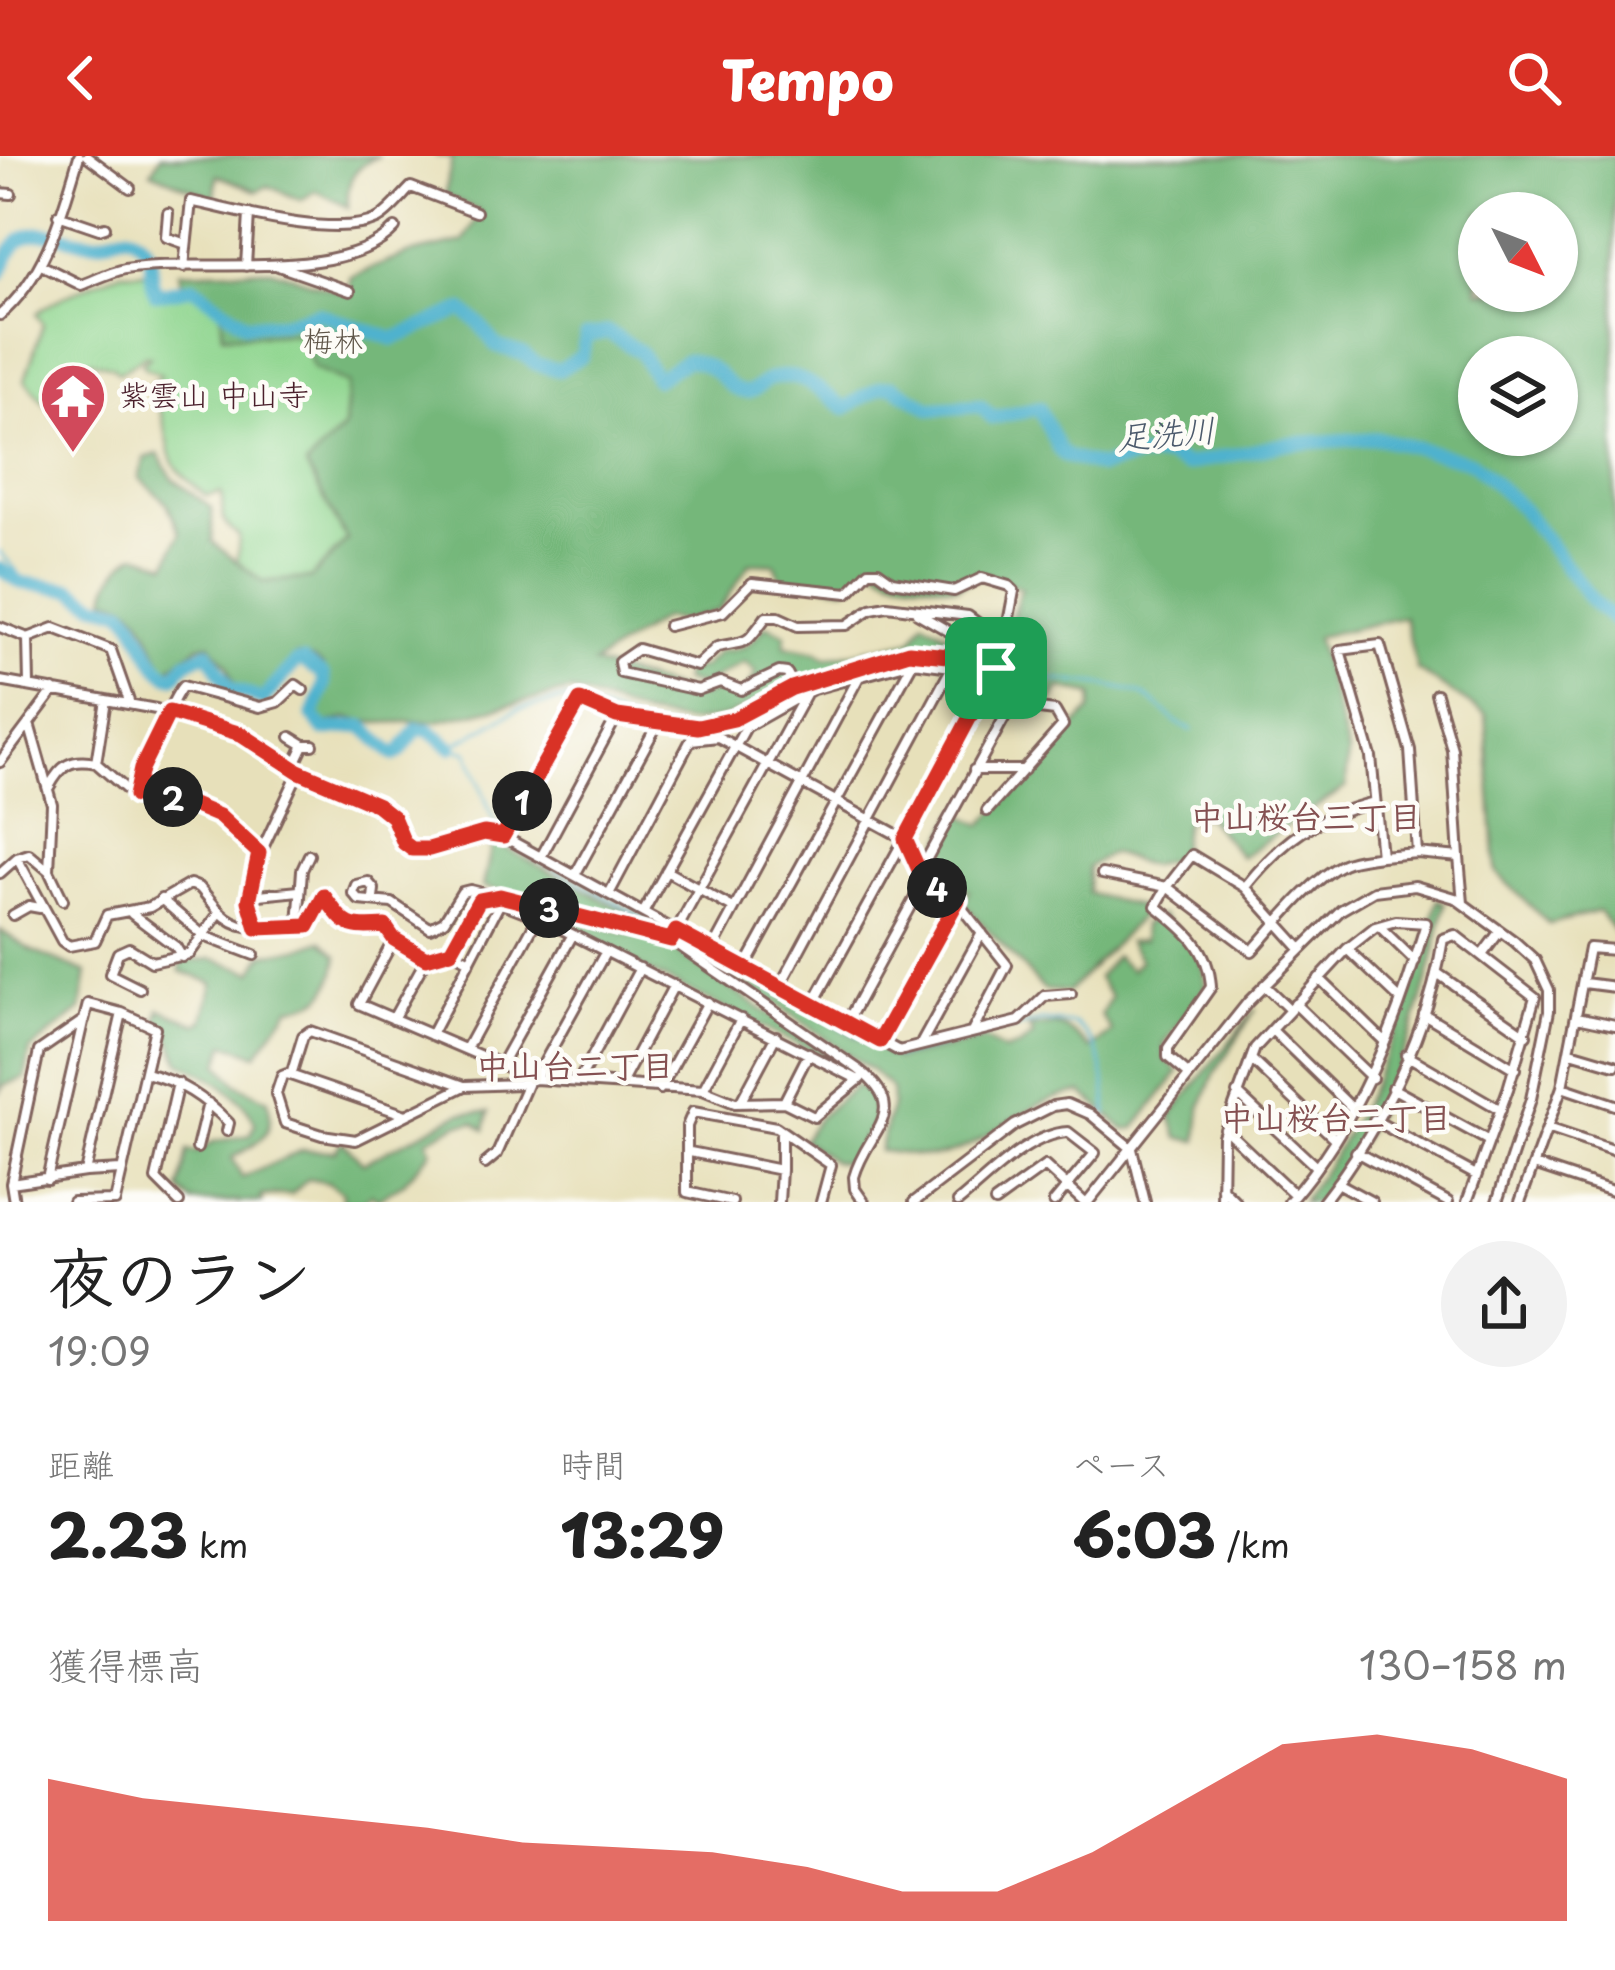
<!DOCTYPE html>
<html lang="ja">
<meta charset="utf-8">
<style>
:root{--surface:#fff;--page:#f2f2f2;--text:#222;--muted:#767676;--accent:#d93025}
body{margin:0;font-family:"Playpen Sans","Klee One",sans-serif;background:var(--page);color:var(--text);height:100vh;display:flex;flex-direction:column;font-size:45px;white-space:nowrap}
*{box-sizing:border-box;margin:0}
p{font-size:39px;color:var(--muted)}
.icon{flex:none;width:66px;height:66px;fill:none;stroke:currentColor;stroke-width:2;stroke-linecap:round;stroke-linejoin:round}
.map{position:relative;height:1046px;overflow:hidden}
.details{display:flex;flex-direction:column;background:var(--surface);flex:1}
.details>*{flex:none}
.needle{width:78px;rotate:132deg}
.fabs{position:absolute;left:1458px;top:36px;display:grid;gap:24px}
.fabs a{display:grid;place-items:center;width:120px;height:120px;border-radius:50%;background:var(--surface);box-shadow:0 3px 9px #0004;font-size:60px}
.pin{position:absolute;display:grid;place-items:center;width:102px;height:102px;color:#fff;margin:-51px;border-radius:24px;box-shadow:0 6px 18px #0006}
.km{position:absolute;width:60px;height:60px;margin:-30px;border-radius:50%;background:#222;color:#fff;font-size:33px;line-height:60px;text-align:center}
.round{display:grid;place-items:center;flex:none;width:126px;height:126px;border-radius:63px;background:var(--page)}
.headline{display:flex;align-items:center;justify-content:space-between;height:204px;padding:0 48px}
h1{font-size:66px;font-weight:800;line-height:90px}
.figures{display:grid;grid-template-columns:repeat(3,1fr);gap:18px;height:204px;padding:12px 48px}
.figures div{display:grid;align-content:center}
.figures b{font-size:60px;font-weight:800}
.figures small{font-size:33px;font-weight:400}
.figures p{font-size:33px}
.chart{height:336px;padding:24px 48px}
.chart p{display:flex;justify-content:space-between}
.chart svg{width:100%;height:216px;margin-top:12px;fill:var(--accent);opacity:.7}
header{display:flex;justify-content:space-between;align-items:center;height:156px;padding:0 48px;background:var(--accent);color:#fff;font-size:54px;font-weight:800}
.map>svg:first-child{display:block}
.green{fill:#90d690;stroke:#6d7a5e;stroke-width:3}
.forest{fill:#74b77a;stroke:#5f6b52;stroke-width:3;fill-rule:evenodd}
.lines{fill:none;stroke-linecap:round;stroke-linejoin:round}
.stream{stroke:#4fb2ce;stroke-width:3}
.river{stroke:#4fb2ce;stroke-width:14}
.minor-casing{stroke:#81635d;stroke-width:14}
.minor{stroke:#fff;stroke-width:8}
.route-casing{stroke:#fff;stroke-width:24}
.route{stroke:#d93025;stroke-width:15}
.labels{text-anchor:middle;stroke-width:9;stroke-linejoin:round;paint-order:stroke}
.park-label{font-size:30px;fill:#5f5649;stroke:#fdfcf7}
.poi-label{font-size:30px;fill:#4a1f2b;stroke:#fdfcf7;text-anchor:start}
.water-label{font-size:33px;font-style:italic;fill:#4c5a6c;stroke:#fdfcf7}
.neighbourhood-label{font-size:33px;font-weight:bold;fill:#845051;stroke:#fdfcf7}
</style>
<header><svg class="icon" aria-label="back" viewBox="0 0 24 24"><path d="M15 5l-7 7 7 7"/></svg>Tempo<svg class="icon" aria-label="search" viewBox="0 0 24 24"><circle cx="10" cy="10" r="6"/><path d="M15 15l6 6"/></svg></header>
<div class="map">
<svg width="1615" height="1046" viewBox="0 0 1615 1046">
<rect width="100%" height="100%" fill="#fdfcf7"/>
<filter id="ink" filterUnits="userSpaceOnUse"><feTurbulence type="fractalNoise" baseFrequency=".00833" numOctaves="2"/><feDisplacementMap in="SourceGraphic" scale="24" xChannelSelector="R" yChannelSelector="G"/><feConvolveMatrix kernelMatrix="1 2 1 2 8 2 1 2 1" color-interpolation-filters="sRGB"/></filter>
<filter id="wash" filterUnits="userSpaceOnUse"><feTurbulence type="fractalNoise" baseFrequency=".004" numOctaves="4" result="noise"/><feDisplacementMap in="SourceGraphic" scale="48" xChannelSelector="R" yChannelSelector="G"/><feGaussianBlur stdDeviation="2.7" result="paint"/><feColorMatrix in="noise" values="0 0 0 0 0 0 0 0 0 0 0 0 0 0 0 0 0 1.4 0 .05"/><feComposite in="paint" operator="in"/></filter>
<g filter="url(#wash)">
<rect width="100%" height="100%" fill="#e7e0ba"/>
<path class="green" d="M122,116h28v15l7,10 37,-7 20,14c46,-45 94,-24 146,-2l-13,238 -36,38 -48,4 -26,-19 2,-27c-25,-19 -13,-20 -18,-43l-14,3c-45,-35 -32,-35 -46,-83 -2,-9 -10,-15 -15,-24l15,-14 -17,-8 -2,-4 8,-7 -5,-1 -26,18 -7,-7 -23,-6 -16,10 -19,38 3,9 -32,-37 18,-56 -7,-10c17,-15 63,-34 86,-42z"/>
<path class="forest" d="M161,0h218c-26,10 -33,25 -31,51l-32,-16 -15,9 -33,-14 -11,5 -40,-16 -2,23 -64,-26z
M436,0h462l35,11 11,-11h671v776l-16,-21 -50,13 -53,-52 -10,-157 -69,-45 -13,-53 -88,20 32,115 -2,35 -105,70 -35,-41 -21,5 -6,37 -30,8 -38,-13 -23,14v26l60,16 -80,83 -24,-2 -80,-86 5,-14 -30,-17 -7,-12 24,-49 26,13 109,-115 2,-15 -33,-7 -11,18 -45,-22 3,-7 31,7 5,-13 -37,-32 15,-51 -38,-14 -26,13 -64,-10 -22,-11 -25,22 -65,-9 -6,-15 -25,-1 -31,47 -36,11 -20,-3 -70,46 107,32 17,-5 27,4 12,-22 -11,-11 -44,24 -18,-5 3,-11 16,-2 17,-17c25,-1 32,-6 47,-26l20,9 -1,12 32,6 9,6 86,-18 12,-19 37,21 5,14 -58,-7 -126,40 -54,27 -36,7 -47,-7 -74,-25 -133,30 -62,2 -28,-5 -25,7 -5,-8c10,-30 22,-55 -21,-62 -14,11 -21,32 -37,40l-25,-8 -8,-22 -17,-21 -11,2 -33,25c-18,-31 -18,-67 -60,-73 2,-17 16,-37 31,-44l30,10 13,-31 -13,-30 -28,-25 6,-20 13,-4 15,25 39,29v34l51,40 48,-4 36,-38 -41,-74 38,-38 4,-44 -35,-16 -12,-34 -78,1 -3,-31 -20,-15 -18,-6 -3,-11 92,-3 79,26v-18l58,-23 55,-12 18,-30 -36,-18 7,-36zM1479,57h78v78h-78zM1479,201h78v78h-78z
M493,684l18,11 148,78 -176,-42z
M1438,744l7,3c-20,106 -56,217 -129,299h-15c70,-91 106,-193 137,-302z
M524,749l140,38 191,130 -338,-167z
M1161,759l40,42 5,29 -42,59 1,14 14,13 -44,56 -10,2 -42,-37c-53,1 -94,55 -147,63 -18,2 -39,-4 -57,-5l13,-47 -1,-16 -20,-18 -154,-107 2,-3 177,99 89,-19 19,11 16,-5 13,-10 -4,-8c36,-7 37,-1 62,21l21,-17 -11,-17 10,-18 -13,-19 17,-22 16,14 9,-10 -12,-18 16,-2 -1,-15z
M0,774l30,20 57,23 -6,37 -51,40 -5,28 -21,7 -4,7z
M322,784l16,16c-5,34 -14,48 -48,51l-33,47 -32,-10 -6,20 18,20 31,16c8,37 -7,40 -36,58l10,20 60,-28 33,1 7,-10 21,22 98,-50 28,-1 -4,18 -11,-8 -16,2 -31,16 5,11 -29,32 -25,16 -7,-5 -8,8h-21v-10l-14,-9 -20,-4 -16,15 -31,2 1,6h-70l-12,-12 8,-39 10,1 15,-10 38,-7 4,-12c-14,-31 -46,-48 -75,-61l-13,-32 -9,-9 2,-12 38,15 6,-4 9,-37 -33,-12 2,-10 32,-2 39,13 11,-18 34,-5z
M1256,853l-41,64 -14,34 -3,34 -20,-3 -7,-23z
M855,930l17,5 3,30 -28,42 -14,-2 -30,-21 15,-22z"/>
<g class="lines">
<path class="stream" d="M0,396l17,19
M976,510c54,19 109,10 162,27 22,7 30,30 54,37
M452,590l66,-37 50,-10 74,27 66,6 33,-9 59,-33
M451,591l17,5 29,78
M501,683l396,217 145,-35 33,3c30,23 31,56 32,91"/>
<path class="river" d="M0,117c6,-10 11,-26 20,-33 22,-17 53,3 76,2 17,-1 28,-16 44,-1 18,15 7,35 16,53l38,-7 52,37 35,-1 37,-10 75,26 69,-29 17,13 17,23 27,8 13,10 23,6 23,-14 4,-20 22,-4 32,20 16,27 30,-19c33,3 37,28 57,32 10,2 17,-8 25,-12 31,-12 54,12 77,28l36,-21 12,-1 38,23 49,-3 13,12 46,-10 20,42 6,6 35,11 39,-10 27,-1 20,9 98,-21 94,-6 94,24 52,49 69,91 22,19
M0,413l22,14 50,6 24,15 27,6c21,19 26,62 51,67l13,-15 21,-10 21,36 34,12 33,-38 7,-1 20,14 1,10 -11,31 11,14 39,-4 31,29 6,-3 17,-23 12,1 22,17"/>
</g>
</g>
<g filter="url(#ink)">
<g class="lines">
<defs>
<path id="minor" d="M87,0l43,32
M0,37l11,1
M168,57l-2,24 20,7
M58,59l41,14 6,-2
M41,109l40,20c14,-5 29,-13 44,-16 71,-12 219,15 270,-41
M246,110l3,-52
M278,110l72,25
M184,111l7,-66c44,10 144,38 186,18 12,-6 24,-22 34,-32l65,25
M0,159c47,-40 62,-103 79,-159
M0,471l28,11 26,-10 57,22 19,54
M28,482l1,46
M0,525l156,28 85,25 58,37 88,39 17,33 8,6h17l66,-17 181,99 -5,9 187,129c56,43 9,60 -4,108l1,12 9,13
M793,532l116,-36 48,5 39,11 2,-7 -26,-7 -8,-14 -47,-27
M806,538l-130,237 223,120 120,-30 26,-25 26,-2
M1436,538l16,55 7,108
M106,544l-10,63 39,34h39l45,19 40,37
M30,571l22,77 -3,67 -20,-17 -12,4 45,83 7,5 26,-5 12,-26 43,-8 40,-23 10,4 20,24 -31,42 -37,8 -23,-14 -11,5 -8,21 30,15
M291,581l13,8h9
M691,584l27,-3 187,102 19,42 34,19
M0,606l54,-72
M293,612l11,-23
M974,614h50
M49,631c12,-22 22,-29 47,-24
M135,639c1,-15 38,-99 48,-109l77,21 18,-5 18,-17 7,5
M503,680l77,-136c15,4 28,13 44,17 66,17 114,9 170,-31l-7,-13 -8,-1 -38,18 -21,-8 -22,8 -77,-17 -2,-11 19,-13 59,17 20,-19c33,-7 27,0 49,-30h12l20,9 49,-1 24,-16 16,-3 81,10 19,14 15,-1 6,-6 6,-32 -5,-5 -27,-8 -28,13 -62,-10 -14,-10h-9l-21,22 -96,-10 -29,29 -55,14
M1381,700l36,-3
M541,701l76,-141
M49,715l14,29
M666,715l67,37
M0,717l17,-15
M1102,718l65,13 -11,19c29,23 53,42 55,81l-43,61v9l20,17
M575,719l82,-150
M1245,731c38,-48 70,-70 130,-85
M609,738l84,-158
M249,740l50,-5
M161,743l43,37 50,19
M373,743l1,-10 -6,-7 -12,3 -3,8 6,7 33,3 38,25 14,-7 18,-29 8,-2 201,50
M957,746l50,63 -34,65
M220,756c26,26 55,10 88,14l16,-31c22,31 21,34 61,31l9,13
M643,757l103,-186 67,-38 100,-27 39,5 38,10 2,3 -179,324
M132,758l44,33 6,10
M13,759l16,-9 11,2
M298,769l4,-55 7,-15
M1380,771l35,34
M257,772l-8,-27 5,-34 45,-96
M1301,793l-56,-62 -53,-32 -25,32 85,64c24,-26 58,-71 91,-87 10,-5 26,-6 38,-8l-10,-99 -31,-107 40,-5 30,105 7,103 42,4 4,46
M1347,793l54,51
M712,794l147,-273
M451,795l28,-51 8,-3 51,20 321,163
M1482,799l18,-24
M470,805l-19,-10 -25,8 -32,-20 -35,65 176,75 70,-126
M745,811l167,-303
M1437,817l89,62
M1319,822l66,64
M1584,827l31,4
M1264,829l25,24
M780,830l172,-319
M1295,848l77,74
M1424,858l91,55
M1577,861l38,8
M393,863l33,-60
M847,866l77,-141
M1272,874l82,80
M431,879l69,-132
M881,885l80,-148 -30,-20 -6,-11 93,-169 21,16 16,2 8,14 -76,86
M922,886l60,-109
M466,893l72,-132
M1571,896l44,13
M1406,899l95,55
M1251,903l83,79
M501,908l71,-128
M146,917c35,9 58,24 83,50l-2,8
M291,919l12,-39 7,-5 154,55
M579,925l61,-113
M178,927l-22,96 23,23
M621,928l53,-99
M1562,931l53,18
M1392,932l97,53
M660,933l48,-87
M703,934l38,-71
M1237,937l78,73
M784,946l30,15 46,-38
M740,947l36,-67
M406,959l-119,-41 -5,2 -6,18 9,29 37,12 34,5 109,-54 54,-2 16,-5 168,11 32,13 49,-1 25,-49
M1374,964l102,55
M1547,972l68,23
M1225,973l70,66
M197,992l11,-45
M690,996l91,18 -2,32
M1356,996l92,50
M485,1008l12,-10 30,-69
M1534,1009l81,27
M781,1014v-38
M47,1023l36,-157
M11,1027l74,-11
M1337,1027l35,19
M1222,1032l14,14
M14,1046l-3,-19 28,-132 45,-31 4,-16 34,9 -37,159 36,-2
M73,1046l42,-1 40,-173 -33,-15
M732,1046l-45,-10v-66l6,-14 83,15 55,38 -10,37
M914,1046l101,-77 38,-19 14,-2 23,10 42,35 13,53
M958,1046c30,-24 70,-68 110,-70l27,21 -41,49
M995,1046l50,-36 39,36
M1088,1046l160,-200 93,-92 33,-19 41,-5 40,12 59,43 21,19 14,30v21l-18,88 -34,103
M1222,1046l1,-66 32,-88 92,-99 28,-22 21,-6 30,2c-29,100 -67,199 -137,279
M1323,1046c57,-73 106,-171 120,-263l12,-4 80,62 -27,92 -41,113
M1520,1046l42,-115 27,-139 26,2"/>
</defs>
<use href="#minor" class="minor-casing"/>
<use href="#minor" class="minor"/>
</g>
</g>
<g class="lines" filter="url(#ink)">
<defs>
<path id="route" d="M909,496l48,5 39,11 -91,171 19,42 34,19 -78,141 -204,-110 -5,9 -171,-44 -21,4 -28,51 -25,7 -32,-19 -9,-13c-39,3 -39,0 -61,-30l-16,30 -51,2 -8,-27 10,-48 -40,-37 -45,-19 -39,-1 6,-27 28,-57 72,22 57,37 80,34 15,12 11,26 8,6h17l55,-16 19,3 77,-136 37,16 81,11 36,-8 58,-31z"/>
</defs>
<use href="#route" class="route-casing"/>
<use href="#route" class="route"/>
</g>
<defs>
<symbol id="temple-pin" viewBox="-11 -11 22 30"><path d="M0 17L-7.5 6A9.5 9.5 0 1 1 7.5 6Z" fill="#d1495b" stroke="#fdfcf7"/><path d="M0-6L5-2H3V0L6.5 2.5H4V6H1.5V3h-3V6H-4V2.5H-6.5L-3 0V-2H-5Z" fill="#fff"/></symbol>
</defs>
<g fill-rule="evenodd">
<use href="#temple-pin" x="35" y="202" width="76" height="104"/>
</g>
<g class="labels">
<g class="park-label">
<text x="333" y="196">梅林</text>
</g>
<g class="poi-label">
<text x="119" y="250">紫雲山 中山寺</text>
</g>
<g class="water-label">
<text transform="translate(1166 278) rotate(-5)" y="12">足洗川</text>
</g>
<g class="neighbourhood-label">
<text x="1306" y="673">中山桜台三丁目</text>
<text x="575" y="922">中山台二丁目</text>
<text x="1336" y="974">中山桜台二丁目</text>
</g>
</g>
</svg>
<div class="fabs">
<a><svg class="needle" viewBox="-14 -14 28 28"><path d="M0-13l5 13h-10z" fill="#e53935"/><path d="M0 13l5-13h-10z" fill="#767676"/></svg></a>
<a><svg class="icon" aria-label="layers" viewBox="0 0 24 24"><path d="M12 4l9 5-9 5-9-5zM3 14l9 5 9-5"/></svg></a>
</div>
<div class="pin" style="left:996px;top:512px;background:#1e9e55"><svg class="icon" aria-label="arrive" viewBox="0 0 24 24"><path d="M6 21V4h12l-3 4 3 4H6"/></svg></div>
<b class="km" style="left:522px;top:645px">1</b>
<b class="km" style="left:173px;top:641px">2</b>
<b class="km" style="left:549px;top:752px">3</b>
<b class="km" style="left:937px;top:732px">4</b>
</div>
<section class="details">
<div class="headline"><div><h1>夜のラン</h1><p>19:09</p></div><a class="round"><svg class="icon" aria-label="share" viewBox="0 0 24 24"><path d="M12 15V3M7 8l5-5 5 5M5 13v7h14v-7"/></svg></a></div>
<div class="figures">
<div><p>距離</p><b>2.23<small> km</small></b></div>
<div><p>時間</p><b>13:29</b></div>
<div><p>ペース</p><b>6:03<small> /km</small></b></div>
</div>
<div class="chart"><p><span>獲得標高</span>130–158 m</p>
<svg viewBox="0 0 160 44" preserveAspectRatio="none"><path d="M0 44V15L10 19L20 21L30 23L40 25L50 28L60 29L70 30L80 33L90 38L100 38L110 30L120 19L130 8L140 6L150 9L160 15V44z"/></svg>
</div>
</section>
